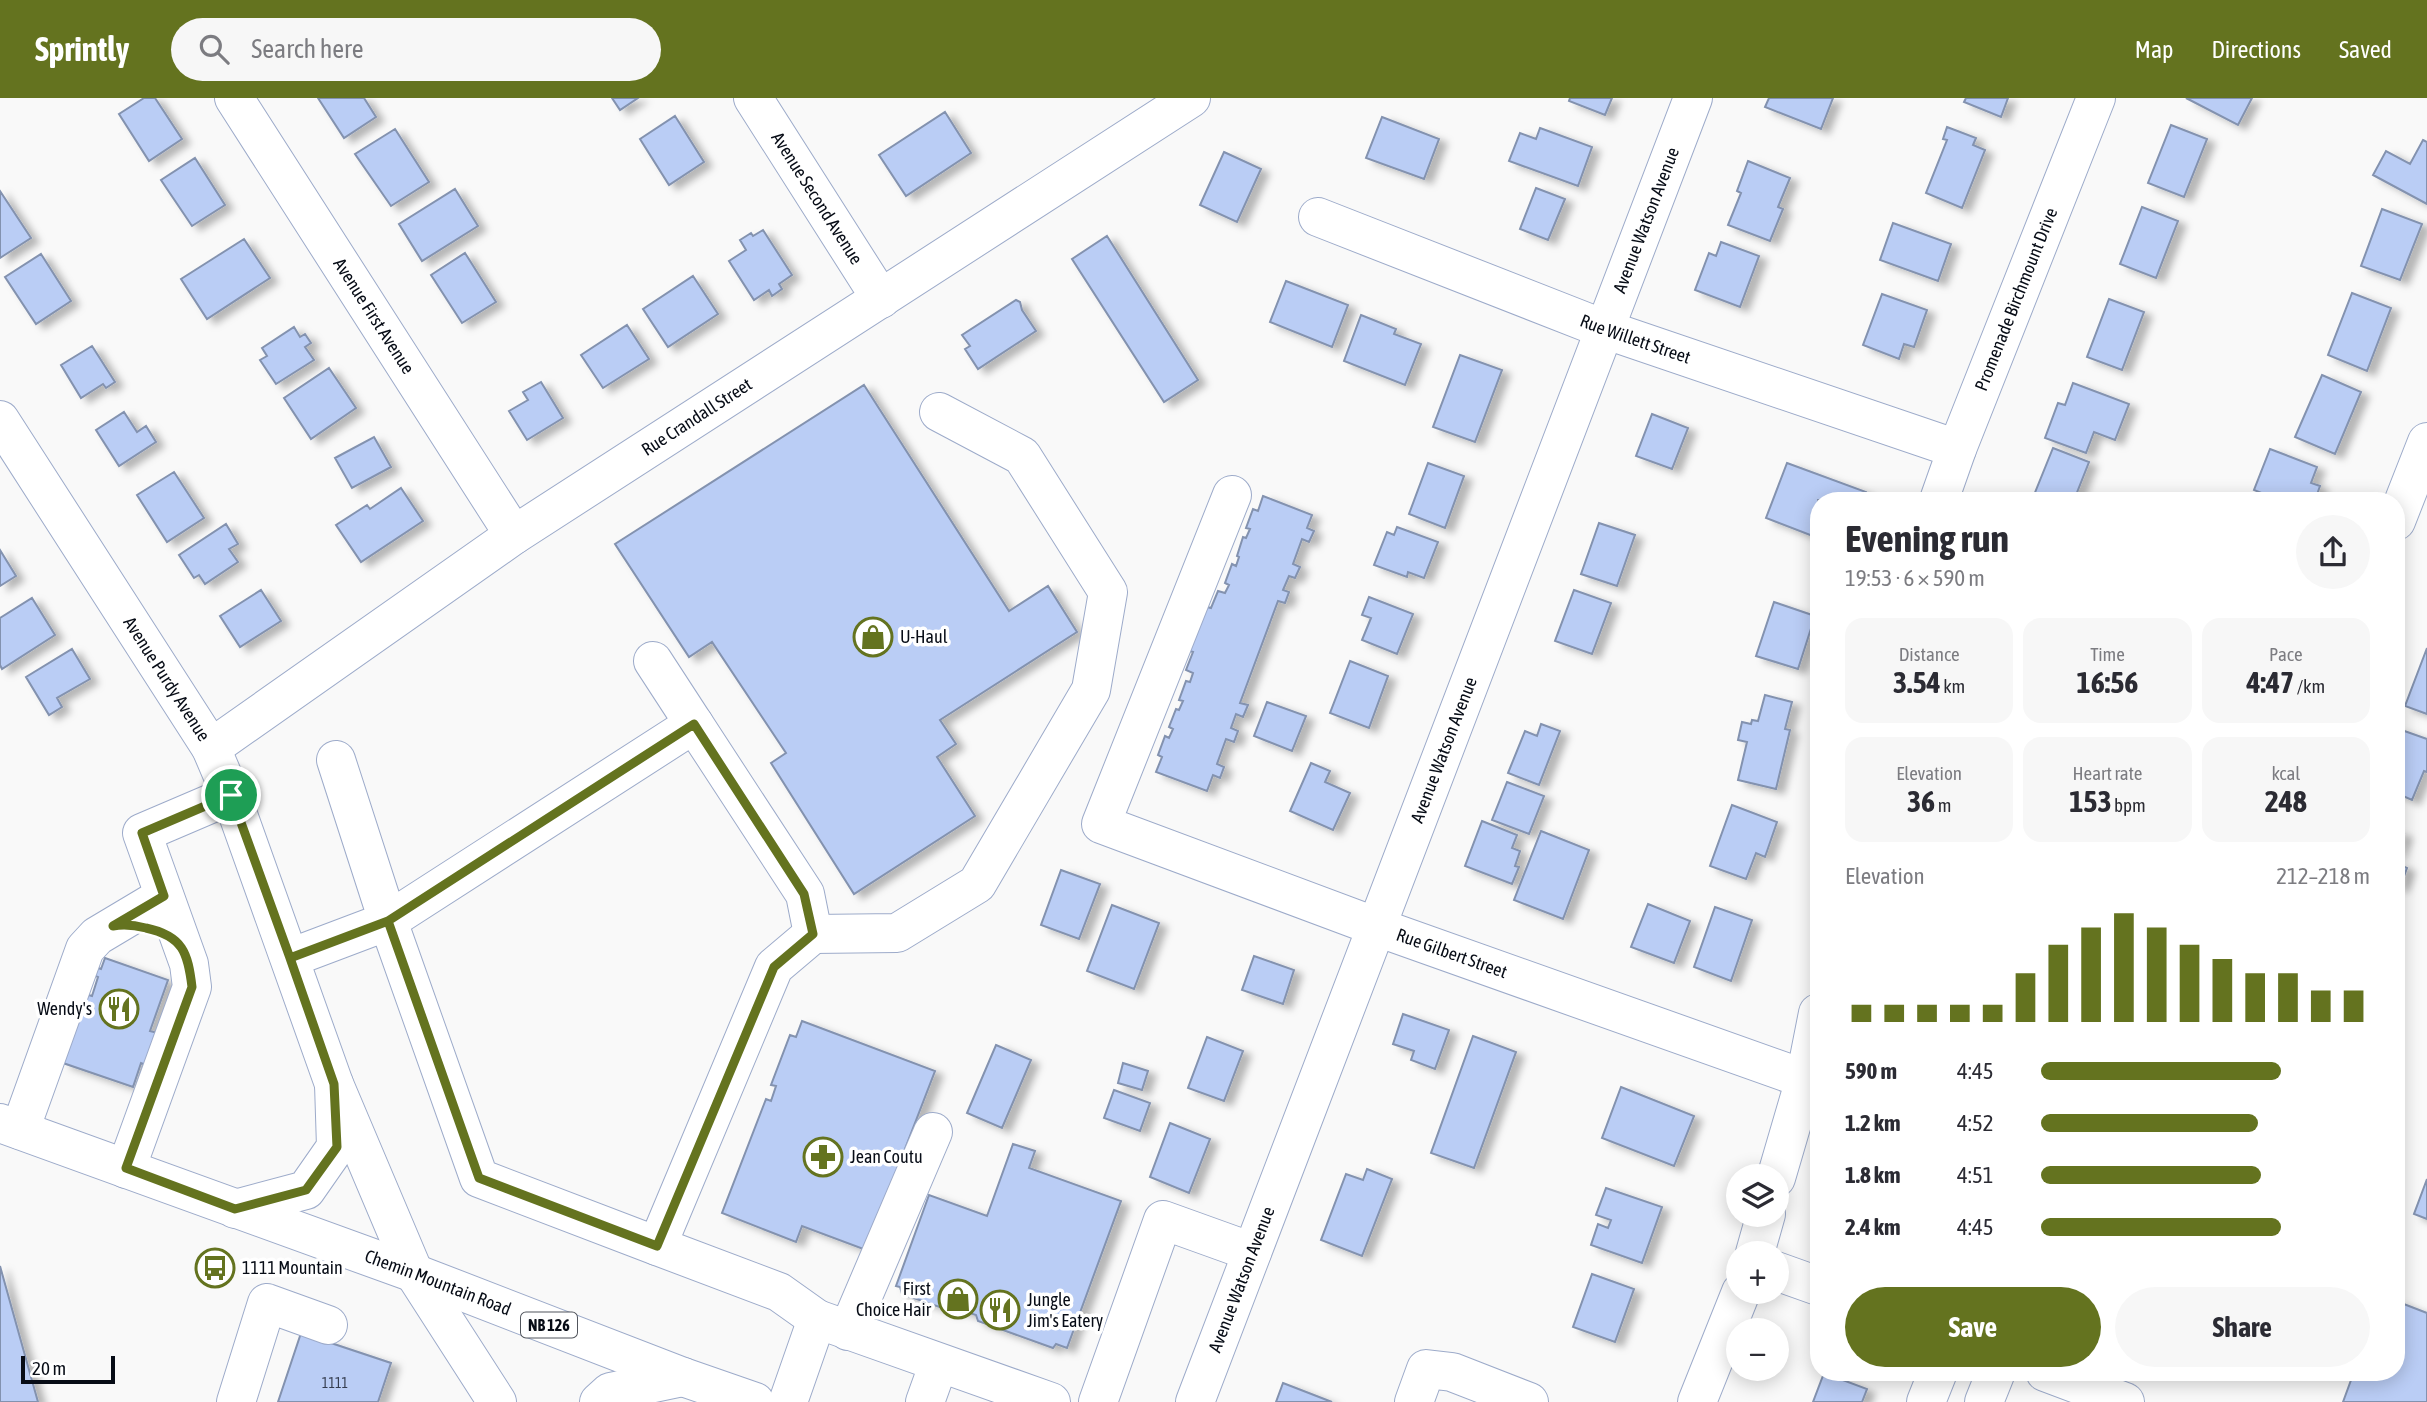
<!DOCTYPE html>
<meta charset="utf-8">
<style>
:root{--surface:#fff;--page:#f7f7f7;--text:#2b2b33;--muted:#7c7c81;--accent:#64731f}
body{margin:0;font-family:"Asap Condensed",sans-serif;background:var(--page);color:var(--text);height:100vh;display:flex;flex-direction:column;font-size:26px;white-space:nowrap}
*{box-sizing:border-box;margin:0}
p{font-size:23px;color:var(--muted)}
.icon{flex:none;width:38px;height:38px;fill:none;stroke:currentColor;stroke-width:2;stroke-linecap:round;stroke-linejoin:round}
.map{position:relative;flex:1;overflow:hidden}
.side{position:absolute;left:1810px;top:394px;width:595px;height:889px;display:flex;flex-direction:column;background:var(--surface);border-radius:28px;box-shadow:0 4px 18px #0003}
.side>*{flex:none}
.tools{position:absolute;left:1726px;top:1066px;display:grid;gap:14px}
.tools a{display:grid;place-items:center;width:63px;height:63px;border-radius:50%;background:var(--surface);box-shadow:0 4px 18px #0003;font-size:35px}
.scale{position:absolute;left:21px;bottom:18px;width:94px;box-sizing:border-box;padding-left:7px;border:4px solid #070c16;border-top:0;font-size:19px;line-height:24px;white-space:nowrap;color:#070c16;-webkit-text-stroke:5px #fff;paint-order:stroke}
.pin{position:absolute;display:grid;place-items:center;width:60px;height:60px;color:#fff;margin:-30px;border:4px solid #fff;border-radius:50%;box-shadow:0 2px 7px #0007}
.round{display:grid;place-items:center;flex:none;width:74px;height:74px;border-radius:37px;background:var(--page)}
.head{display:flex;align-items:center;justify-content:space-between;height:119px;padding:0 35px}
h1{font-size:38px;font-weight:700;line-height:52px}
.figures{display:grid;grid-template-columns:repeat(3,1fr);gap:10px;height:119px;padding:7px 35px}
.figures div{display:grid;align-content:center;border-radius:18px;background:var(--page);text-align:center}
.figures b{font-size:30px;font-weight:700}
.figures small{font-size:19px;font-weight:400}
.figures p{font-size:19px}
.chart{height:196px;padding:14px 35px}
.chart p{display:flex;justify-content:space-between}
.chart svg{width:100%;height:126px;margin-top:7px;stroke:var(--accent);stroke-width:6}
.cta{display:flex;gap:14px;margin-top:auto;padding:14px 35px}
.cta a{flex:1;height:80px;border-radius:42px;background:var(--accent);color:#fff;font-size:28px;font-weight:700;line-height:80px;text-align:center}
.cta a+a{background:var(--page);color:var(--text)}
ul{padding:0 35px;list-style:none;font-size:23px}
li{display:grid;grid-template-columns:112px 84px 1fr;align-items:center;height:52px}
li i{height:18px;border-radius:9px;background:var(--accent)}
header{display:flex;align-items:center;gap:42px;box-sizing:border-box;height:98px;padding:0 35px;background:var(--accent);color:#fff}
header strong{font-size:33px}
nav{display:flex;gap:38px;margin-inline-start:auto;font-size:24px}
.search{width:490px;height:63px;background:var(--page);display:flex;align-items:center;gap:18px;box-sizing:border-box;padding:0 24px;border-radius:38px;color:var(--muted);font-size:26px}
.map>svg:first-child{display:block}
.building{fill:#bacdf5;stroke:#8392af;stroke-width:2;filter:url(#shadow)}
.lines{fill:none;stroke-linecap:round;stroke-linejoin:round}
.minor-casing{stroke:#9dabca;stroke-width:40}
.major-casing{stroke:#9dabca;stroke-width:40}
.minor{stroke:#fff;stroke-width:38}
.major{stroke:#fff;stroke-width:38}
.route-casing{stroke:#fff;stroke-width:14}
.route{stroke:#64731f;stroke-width:9}
.labels{text-anchor:middle;stroke-width:7;stroke-linejoin:round;paint-order:stroke}
.number-label{font-size:14px;fill:#343c4e}
.shield{fill:#fff;stroke:#51555c;stroke-width:2}
.shield-label{font-size:16px;font-weight:bold;fill:#070c16}
.street-label{font-size:18px;fill:#070c16;stroke:#fff}
.poi-label{font-size:18px;fill:#070c16;stroke:#fff;text-anchor:start}
</style>
<header>
<strong>Sprintly</strong>
<div class="search"><svg class="icon" aria-label="search" viewBox="0 0 24 24"><circle cx="10" cy="10" r="6"/><path d="M15 15l6 6"/></svg>Search here</div>
<nav><a>Map</a><a>Directions</a><a>Saved</a></nav>
</header>
<div class="map">
<svg width="2427" height="1304" viewBox="0 0 2427 1304">
<defs>
<filter id="shadow"><feDropShadow dx="8" dy="4.5" stdDeviation="3.5" flood-color="#0004"/></filter>
</defs>
<rect width="100%" height="100%" fill="#f9f9f9"/>
<path class="building" d="M144,0h11l27,41 -33,22 -30,-47z
M318,0h46l12,19 -32,21z
M612,0h26l-18,12z
M1570,0h42l-7,17 -36,-14z
M1769,0h64l-12,31 -56,-22z
M1966,0h42l-7,19 -37,-15z
M2186,0h66l-14,27z
M945,14l26,41 -65,43 -27,-41z
M675,18l29,46 -35,23 -29,-46z
M1382,19l57,22 -15,40 -58,-21z
M2171,27l36,14 -23,58 -36,-14z
M1947,29l29,11 -3,7 12,5 -23,58 -36,-15 21,-53 -4,-1z
M1540,30l52,19 -14,39 -69,-25 11,-28 16,6z
M395,31l34,53 -38,24 -36,-52z
M2423,42l4,2v62l-54,-29 13,-24 24,13z
M1224,54l37,17 -24,53 -37,-17z
M195,60l30,47 -33,21 -31,-46z
M1748,63l42,17 -12,29 5,2 -13,32 -42,-16 13,-32 -4,-2z
M1536,90l29,11 -17,41 -28,-11z
M455,91l23,37 -56,35 -23,-37z
M0,93l31,47 -31,20z
M2142,109l36,14 -22,57 -36,-14z
M2382,111l40,15 -22,56 -39,-14z
M1893,125l58,21 -13,37 -58,-21z
M763,132l29,45 -13,9 3,5 -10,7 -3,-6 -15,10 -25,-39 17,-11 -6,-10 11,-7 2,3z
M1107,138l91,144 -34,22 -92,-143z
M244,141l26,39 -63,41 -26,-40z
M1721,144l38,14 -19,51 -45,-17 14,-37 7,3z
M465,155l31,49 -34,21 -31,-48z
M41,156l30,47 -35,23 -31,-47z
M693,178l25,38 -50,33 -25,-38z
M1286,183l62,24 -16,42 -62,-25z
M2352,195l39,15 -24,63 -39,-16z
M1882,196l45,16 -13,37 -10,-3 -5,15 -36,-14z
M2109,201l35,13 -22,58 -35,-13z
M1016,202l4,2 2,8 14,21 -58,38 -13,-20 5,-3 -8,-11z
M1361,217l35,14 -2,5 27,10 -16,41 -61,-24z
M627,227l22,34 -46,29 -22,-33z
M294,229l6,10 5,-3 6,9 -6,4 9,13 -38,24 -16,-24 7,-4 -5,-8z
M92,248l23,36 -9,6 -3,-4 -22,14 -20,-33z
M1460,257l42,15 -27,72 -42,-15z
M329,270l27,40 -45,31 -27,-41z
M2322,277l39,17 -26,62 -40,-17z
M541,284l22,36 -36,22 -18,-29 19,-11 -5,-8z
M2073,285l56,21 -14,36 -21,-8 -8,21 -41,-15 13,-35 7,2z
M864,287l145,226 39,-25 29,46 -137,88 16,24 -19,13 38,59 -121,78 -83,-131 15,-10 -74,-111 -23,15 -74,-113z
M124,314l13,20 9,-6 10,16 -37,24 -23,-36z
M1652,316l36,14 -16,41 -36,-13z
M374,339l17,30 -39,21 -17,-30z
M2053,350l36,14 -15,38h-42z
M2270,351l47,18 -6,16 9,3 -5,14h-47l1,-4 -15,-6z
M1428,365l36,13 -19,52 -36,-14z
M1787,365l79,29 -3,8h-45v38l-52,-20z
M174,374l30,46 -37,24 -30,-47z
M401,390l22,33 -62,41 -25,-37 31,-20 3,4z
M1263,398l49,19 -5,13 7,3 -5,11 -7,-3 -9,25 7,3 -5,11 -6,-2 -6,14 6,2 -4,11 -7,-2 -38,102 8,2 -5,12 -7,-3 -5,14 7,3 -4,11 -8,-3 -9,25 7,3 -4,11 -7,-3 -6,16 -51,-19 6,-15 -4,-2 7,-19 4,2 4,-9 -4,-2 7,-18 3,1 4,-9 -4,-1 7,-19 4,1 3,-9 -7,-3 7,-18 -7,-2 17,-44 8,2 7,-17 7,2 4,-8 -4,-2 7,-19 4,2 3,-9 -2,-1 6,-19 3,1 4,-9 -4,-1 7,-19 5,2z
M1599,425l36,12 -18,51 -36,-12z
M226,426l12,20 -9,5 9,13 -33,22 -6,-9 -5,3 -15,-23z
M1397,429l41,15 -14,36 -16,-6 -1,5 -33,-12 13,-33 7,3z
M0,452l16,26 -16,10z
M261,492l20,31 -41,26 -20,-31z
M1574,492l37,13 -19,51 -37,-13z
M1369,499l44,17 -16,40 -35,-14 9,-22 -9,-3z
M32,500l23,37 -53,34 -2,-4v-47z
M1774,504l41,14 -17,53 -42,-13z
M2427,550v66l-22,-8z
M72,551l18,30 -33,19 5,9 -13,8 -23,-38z
M1350,563l38,15 -19,52 -39,-15z
M1765,597l27,7 -7,27 5,1 -14,59 -38,-9 9,-38 -9,-2 4,-18 9,2 1,-4 6,1z
M1267,604l39,14 -14,35 -38,-15z
M1541,626l19,7 -21,54 -31,-12 17,-42 12,5z
M2396,630l31,11v33l-3,-1 -12,29 -16,-7z
M1311,665l19,8 -5,11 25,11 -17,37 -43,-19z
M1507,684l37,14 -15,38 -37,-14z
M1732,707l45,17 -12,35 -9,-4 -10,26 -36,-13z
M1482,723l35,14 -5,13 8,3 -5,15 4,1 -7,17 -47,-18z
M1541,733l48,19 -26,69 -49,-19z
M2396,733l8,3 -8,22z
M2396,765l11,5 -7,19 -4,-1z
M1061,772l39,14 -21,55 -38,-14z
M1648,806l42,17 -16,42 -43,-16z
M1112,807l47,18 -25,66 -47,-18z
M1715,809l37,13 -21,61 -37,-14z
M1254,858l40,14 -11,34 -41,-14z
M105,860l63,22 -18,51 8,2 -12,32 -5,-2 -8,24 -70,-24 22,-69 7,2 6,-19 -5,-2 2,-8 6,2z
M1403,916l46,16 -14,39 -24,-9 3,-9 -21,-7z
M802,923l133,50 -69,179 -64,-24 -6,16 -74,-29 44,-114 5,2 5,-15 -5,-1 19,-50 6,2z
M1473,938l43,16 -42,116 -43,-15z
M1207,939l36,14 -19,50 -36,-13z
M996,947l35,15 -29,68 -35,-15z
M1123,965l25,8 -6,19 -24,-7z
M1621,989l73,29 -20,50 -72,-28z
M1114,992l36,13 -10,28 -36,-13z
M1170,1025l40,16 -21,54 -39,-16z
M1013,1046l22,7 -6,17 92,33 -54,147 -11,-4 -3,4 -75,-27 -2,-6 -18,-6 -7,2 -49,-17 -2,-7 -4,-1 33,-91 58,21z
M1367,1071l25,10 -30,77 -41,-16 25,-66 17,6z
M2427,1081v40l-13,-5z
M1606,1090l56,19 -20,56 -51,-18 7,-21 10,4 3,-8 -15,-5z
M0,1168l38,136h-38z
M1592,1176l42,15 -19,53 -42,-15z
M2396,1203l31,12v89h-84l11,-30h42z
M301,1235l90,30 -13,39h-100z
M1824,1275l43,16 -5,13h-49z
M1283,1285l49,19h-56z"/>
<g class="lines">
<defs>
<g id="minor">
<path id="s1" d="M234,0l280,437"/>
<path id="s2" d="M753,0l128,201"/>
<path id="s3" d="M1318,119l286,112 353,120"/>
<path id="s4" d="M0,322l211,328 20,47 103,289 80,189"/>
<path id="s5" d="M1232,397l-131,329 276,103 428,152"/>
<path id="s6" d="M1939,402l18,-51 139,-351"/>
<path d="M2396,423l31,-79"/>
<path d="M653,563l41,63"/>
<path id="s7" d="M211,650l303,-213 677,-437"/>
<path d="M813,836l84,-1 80,-49 114,-194 17,-98 -86,-136 -83,-44"/>
<path d="M290,860l98,-37 306,-197 111,170 8,40 -39,33 -117,279 -178,-68 -91,-257 -52,-161"/>
<path d="M20,1032l65,-181 12,-13 67,-40"/>
<path d="M126,1071l66,-182 -3,-23 -47,-131 89,-38"/>
<path d="M1776,1080l29,-99 13,-66"/>
<path d="M657,1148l122,46 38,27"/>
<path d="M1755,1155l11,-39"/>
<path d="M1776,1173l42,15"/>
<path d="M848,1233l85,-199"/>
<path d="M2045,1274l80,30"/>
<path d="M236,1304l31,-99 61,22"/>
<path d="M788,1304l29,-83 234,83"/>
<path d="M925,1304l14,-39"/>
<path d="M1098,1304l65,-182 89,32"/>
<path id="s8" d="M1195,1304l498,-1304"/>
<path d="M1414,1304l12,-33 26,3 77,30"/>
<path d="M1697,1304l44,-110"/>
<path d="M1926,1304l12,-30"/>
<path d="M1984,1304l12,-30"/>
</g>
<g id="major">
<path id="s9" d="M0,1025l414,150 269,104 72,25"/>
<path d="M235,1111l71,-19 30,-43 -2,-63"/>
<path d="M414,1175l83,129"/>
<path d="M599,1304l11,-10 73,-15"/>
</g>
</defs>
<use href="#minor" class="minor-casing"/>
<use href="#major" class="major-casing"/>
<use href="#minor" class="minor"/>
<use href="#major" class="major"/>
</g>
<g class="lines">
<defs>
<path id="route" d="M231,697l-89,38 22,63 -51,30c12,-2 21,-1 33,2 37,8 42,25 46,59l-66,181 109,41 71,-19 31,-43 -3,-63 -44,-126 98,-37 91,257 178,68 117,-279 39,-33 -9,-40 -110,-170 -306,197 -98,37 -59,-163"/>
</defs>
<use href="#route" class="route-casing"/>
<use href="#route" class="route"/>
</g>
<defs>
<symbol id="shop-ring" viewBox="-11 -11 22 22"><circle r="9.5" fill="#fff" stroke="#64731f" stroke-width="1.5"/><path d="M-5-2.5h2.3a2.7 3.5 0 0 1 5.4 0H5L5.5 6h-11ZM-1.5-2.5h3a1.5 2.3 0 0 0-3 0Z" fill="#64731f"/></symbol>
<symbol id="restaurant-ring" viewBox="-11 -11 22 22"><circle r="9.5" fill="#fff" stroke="#64731f" stroke-width="1.5"/><path d="M-5-6h1v4h1v-4h1v4h1v-4h1v5L-1.5 .5V6h-2V.5L-5-1ZM5-6V6H3V1.5H1.5Q1.5-4 5-6Z" fill="#64731f"/></symbol>
<symbol id="pharmacy-ring" viewBox="-11 -11 22 22"><circle r="9.5" fill="#fff" stroke="#64731f" stroke-width="1.5"/><path d="M-2-6h4v4h4v4h-4v4h-4v-4h-4v-4h4Z" fill="#64731f"/></symbol>
<symbol id="bus-ring" viewBox="-11 -11 22 22"><circle r="9.5" fill="#fff" stroke="#64731f" stroke-width="1.5"/><path d="M-5-6H5V4H4V6H2V4H-2V6H-4V4H-5ZM-3.5-4V0h7V-4ZM-3.5 1.2v1.5H-2V1.2ZM2 1.2v1.5H3.5V1.2Z" fill="#64731f"/></symbol>
</defs>
<g fill-rule="evenodd">
<use href="#shop-ring" x="851" y="517" width="44" height="44"/>
<use href="#restaurant-ring" x="97" y="889" width="44" height="44"/>
<use href="#pharmacy-ring" x="801" y="1037" width="44" height="44"/>
<use href="#bus-ring" x="193" y="1148" width="44" height="44"/>
<use href="#shop-ring" x="936" y="1179" width="44" height="44"/>
<use href="#restaurant-ring" x="978" y="1190" width="44" height="44"/>
</g>
<g class="labels">
<g class="number-label">
<text x="335" y="1290">1111</text>
</g>
<rect class="shield" x="521" y="1214.5" width="56" height="25" rx="5"/>
<g class="shield-label">
<text x="549" y="1233">NB 126</text>
</g>
<g class="street-label">
<text dy="6" stroke="none"><textPath href="#s2" startOffset="119">Avenue Second Avenue</textPath></text>
<text dy="6" stroke="none"><textPath href="#s8" startOffset="1265">Avenue Watson Avenue</textPath></text>
<text dy="6" stroke="none"><textPath href="#s6" startOffset="215">Promenade Birchmount Drive</textPath></text>
<text dy="6" stroke="none"><textPath href="#s1" startOffset="259">Avenue First Avenue</textPath></text>
<text dy="6" stroke="none"><textPath href="#s3" startOffset="340">Rue Willett Street</textPath></text>
<text dy="6" stroke="none"><textPath href="#s7" startOffset="588">Rue Crandall Street</textPath></text>
<text dy="6" stroke="none"><textPath href="#s4" startOffset="308">Avenue Purdy Avenue</textPath></text>
<text dy="6" stroke="none"><textPath href="#s8" startOffset="698">Avenue Watson Avenue</textPath></text>
<text dy="6" stroke="none"><textPath href="#s5" startOffset="728">Rue Gilbert Street</textPath></text>
<text dy="6" stroke="none"><textPath href="#s8" startOffset="131">Avenue Watson Avenue</textPath></text>
<text dy="6" stroke="none"><textPath href="#s9" startOffset="466">Chemin Mountain Road</textPath></text>
</g>
<g class="poi-label">
<text x="900" y="545">U-Haul</text>
<text x="92" y="917" text-anchor="end">Wendy's</text>
<text x="850" y="1065">Jean Coutu</text>
<text x="242" y="1176">1111 Mountain</text>
<text x="931" y="1197" text-anchor="end">First<tspan x="931" dy="21">Choice Hair</tspan></text>
<text x="1027" y="1208">Jungle<tspan x="1027" dy="21">Jim's Eatery</tspan></text>
</g>
</g>
</svg>
<div class="tools">
<a><svg class="icon" aria-label="layers" viewBox="0 0 24 24"><path d="M12 4l9 5-9 5-9-5zM3 14l9 5 9-5"/></svg></a>
<a>+</a>
<a>−</a>
</div>
<div class="scale">20 m</div>
<div class="pin" style="left:231px;top:697px;background:#1e9e55"><svg class="icon" aria-label="arrive" viewBox="0 0 24 24"><path d="M6 21V4h12l-3 4 3 4H6"/></svg></div>
<section class="side">
<div class="head"><div><h1>Evening run</h1><p>19:53 · 6 × 590 m</p></div><a class="round"><svg class="icon" aria-label="share" viewBox="0 0 24 24"><path d="M12 15V3M7 8l5-5 5 5M5 13v7h14v-7"/></svg></a></div>
<div class="figures">
<div><p>Distance</p><b>3.54<small> km</small></b></div>
<div><p>Time</p><b>16:56</b></div>
<div><p>Pace</p><b>4:47<small> /km</small></b></div>
</div>
<div class="figures">
<div><p>Elevation</p><b>36<small> m</small></b></div>
<div><p>Heart rate</p><b>153<small> bpm</small></b></div>
<div><p>kcal</p><b>248</b></div>
</div>
<div class="chart"><p><span>Elevation</span>212–218 m</p>
<svg viewBox="0 0 160 44" preserveAspectRatio="none"><path d="M5 44V38M15 44V38M25 44V38M35 44V38M45 44V38M55 44V27M65 44V17M75 44V11M85 44V6M95 44V11M105 44V17M115 44V22M125 44V27M135 44V27M145 44V33M155 44V33"/></svg>
</div>
<ul>
<li><b>590 m</b>4:45<i style="width:73%"></i></li>
<li><b>1.2 km</b>4:52<i style="width:66%"></i></li>
<li><b>1.8 km</b>4:51<i style="width:67%"></i></li>
<li><b>2.4 km</b>4:45<i style="width:73%"></i></li>
</ul>
<div class="cta"><a>Save</a><a>Share</a></div>
</section>
</div>
